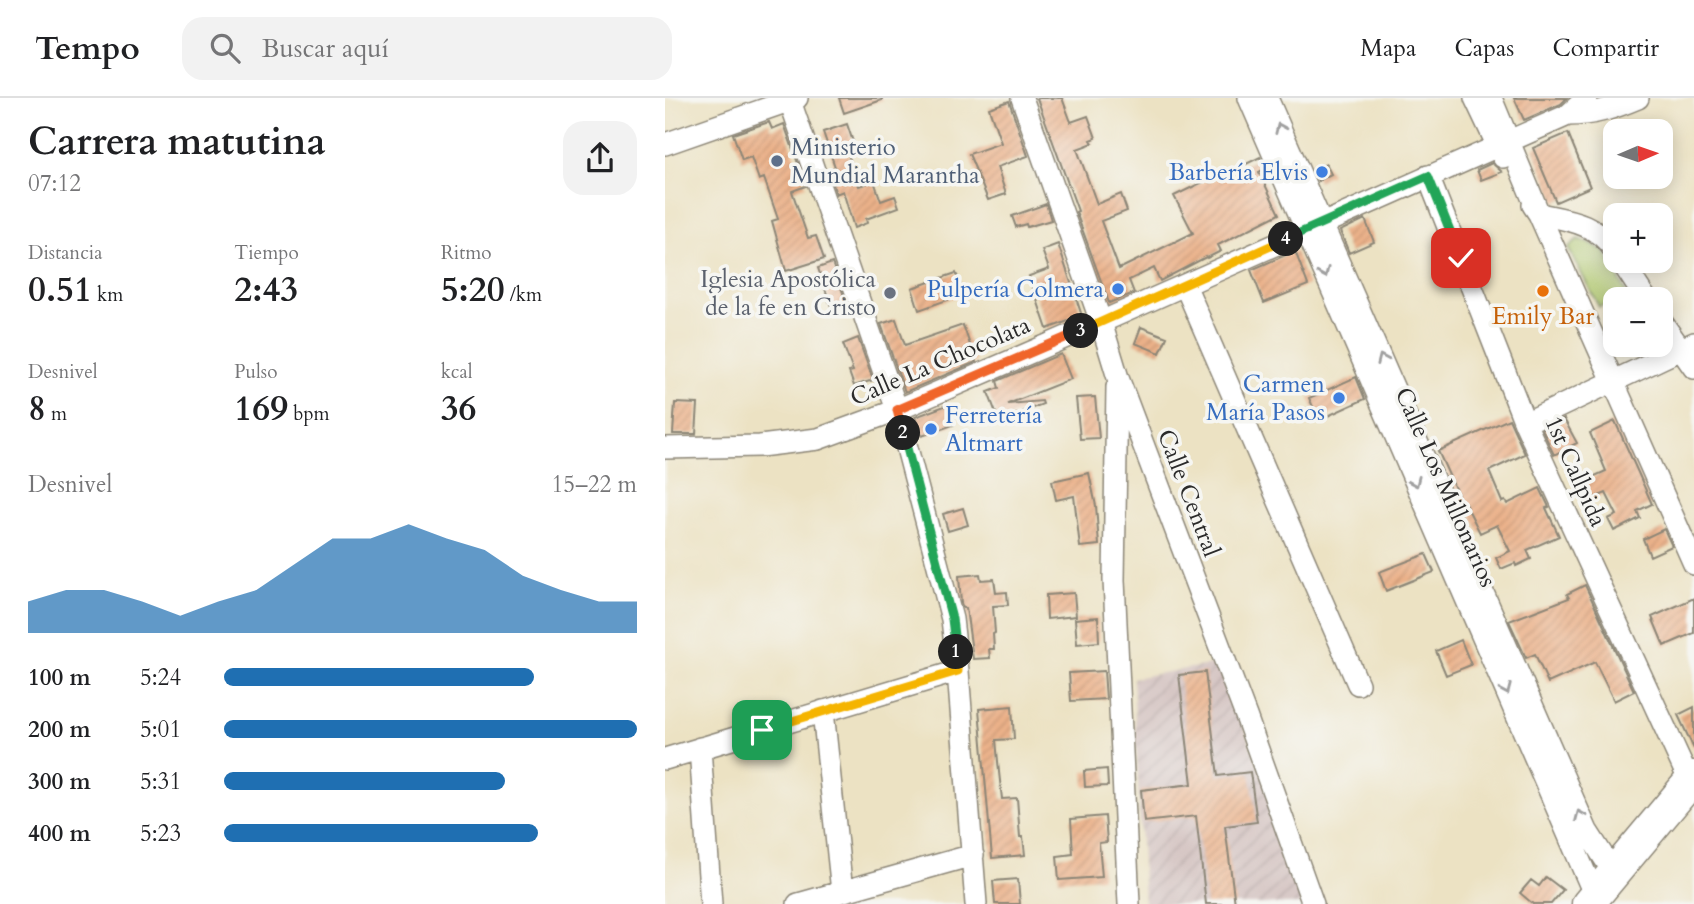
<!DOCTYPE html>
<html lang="es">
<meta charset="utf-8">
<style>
:root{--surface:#fff;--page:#f2f2f2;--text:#202124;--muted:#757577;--line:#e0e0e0;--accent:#1f6fb2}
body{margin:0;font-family:Cardo,serif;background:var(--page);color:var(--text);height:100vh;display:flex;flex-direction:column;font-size:26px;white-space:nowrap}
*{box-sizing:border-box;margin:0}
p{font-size:23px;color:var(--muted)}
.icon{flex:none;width:38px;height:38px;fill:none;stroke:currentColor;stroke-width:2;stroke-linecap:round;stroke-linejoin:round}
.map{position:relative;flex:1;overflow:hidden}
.details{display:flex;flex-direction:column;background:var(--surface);width:665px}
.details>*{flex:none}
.needle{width:46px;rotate:88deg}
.controls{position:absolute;left:938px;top:21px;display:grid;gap:14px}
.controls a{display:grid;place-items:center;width:70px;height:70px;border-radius:14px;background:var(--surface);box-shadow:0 4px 18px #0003;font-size:35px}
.pin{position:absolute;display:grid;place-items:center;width:60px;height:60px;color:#fff;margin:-30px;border-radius:14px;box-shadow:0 4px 10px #0006}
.km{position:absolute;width:35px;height:35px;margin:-18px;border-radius:50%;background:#222;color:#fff;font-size:19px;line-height:35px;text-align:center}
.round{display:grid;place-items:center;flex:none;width:74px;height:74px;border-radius:21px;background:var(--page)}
.headline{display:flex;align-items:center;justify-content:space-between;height:119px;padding:0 28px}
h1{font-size:38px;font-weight:700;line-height:52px}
.stats{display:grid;grid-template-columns:repeat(3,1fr);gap:10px;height:119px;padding:7px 28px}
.stats div{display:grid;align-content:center}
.stats b{font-size:35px;font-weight:700}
.stats small{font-size:19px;font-weight:400}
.stats p{font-size:19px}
.chart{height:196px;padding:14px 28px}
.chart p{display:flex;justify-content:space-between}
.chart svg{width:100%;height:126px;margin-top:7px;fill:var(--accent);opacity:.7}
ul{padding:0 28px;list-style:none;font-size:23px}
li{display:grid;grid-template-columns:112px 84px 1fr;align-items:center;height:52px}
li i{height:18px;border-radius:9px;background:var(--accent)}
header{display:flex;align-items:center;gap:42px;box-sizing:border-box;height:98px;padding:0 35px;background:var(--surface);border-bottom:2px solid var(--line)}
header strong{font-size:33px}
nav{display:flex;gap:38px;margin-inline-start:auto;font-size:24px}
.search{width:490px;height:63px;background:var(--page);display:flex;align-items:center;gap:18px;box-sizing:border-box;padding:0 24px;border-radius:21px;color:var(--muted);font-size:26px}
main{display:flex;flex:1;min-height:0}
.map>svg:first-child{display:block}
.industrial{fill:url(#industrial-furrows)}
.park{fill:#adc56b;stroke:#6c784b;stroke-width:2}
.building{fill:url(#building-hatch)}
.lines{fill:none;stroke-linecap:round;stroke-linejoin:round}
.minor-casing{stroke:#8c8677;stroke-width:24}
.highway-casing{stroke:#8c8677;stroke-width:35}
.minor{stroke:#fff;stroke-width:21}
.highway{stroke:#fff;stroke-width:32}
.oneway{stroke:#a0a0a0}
.split-1-casing{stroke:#fff;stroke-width:14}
.split-2-casing{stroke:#fff;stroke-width:14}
.split-3-casing{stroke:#fff;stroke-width:14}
.split-4-casing{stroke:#fff;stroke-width:14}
.split-5-casing{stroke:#fff;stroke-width:14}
.split-1{stroke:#f5b400;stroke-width:9}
.split-2{stroke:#22a559;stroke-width:9}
.split-3{stroke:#f0652b;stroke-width:9}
.split-4{stroke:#f5b400;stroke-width:9}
.split-5{stroke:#22a559;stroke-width:9}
.service-dot{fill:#5c6f8a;stroke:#f6f6f2;stroke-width:2.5}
.shop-dot{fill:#3f7fe0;stroke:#f6f6f2;stroke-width:2.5}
.food-dot{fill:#e8710a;stroke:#f6f6f2;stroke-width:2.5}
.worship-dot{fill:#6b7280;stroke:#f6f6f2;stroke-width:2.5}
.labels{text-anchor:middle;stroke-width:7;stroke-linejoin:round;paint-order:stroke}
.service-label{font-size:24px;fill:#4e5e75;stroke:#f6f6f2;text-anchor:start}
.shop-label{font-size:24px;fill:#366cbe;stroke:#f6f6f2;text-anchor:end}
.worship-label{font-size:24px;fill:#5b616d;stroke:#f6f6f2;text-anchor:end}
.food-label{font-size:24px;fill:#c56008;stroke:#f6f6f2}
.street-label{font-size:24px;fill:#2b2b2b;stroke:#f6f6f2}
</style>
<header>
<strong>Tempo</strong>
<div class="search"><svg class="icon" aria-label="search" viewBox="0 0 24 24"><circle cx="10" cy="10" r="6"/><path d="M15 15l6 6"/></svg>Buscar aquí</div>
<nav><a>Mapa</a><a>Capas</a><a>Compartir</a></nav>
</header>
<main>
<section class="details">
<div class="headline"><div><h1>Carrera matutina</h1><p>07:12</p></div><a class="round"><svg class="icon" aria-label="share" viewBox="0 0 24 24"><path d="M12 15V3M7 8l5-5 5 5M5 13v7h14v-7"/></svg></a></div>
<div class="stats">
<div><p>Distancia</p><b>0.51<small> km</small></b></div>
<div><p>Tiempo</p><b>2:43</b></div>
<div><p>Ritmo</p><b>5:20<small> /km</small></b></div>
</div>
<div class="stats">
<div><p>Desnivel</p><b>8<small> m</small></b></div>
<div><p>Pulso</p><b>169<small> bpm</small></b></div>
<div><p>kcal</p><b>36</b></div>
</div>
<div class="chart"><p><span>Desnivel</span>15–22 m</p>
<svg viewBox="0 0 160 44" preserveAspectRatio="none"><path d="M0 44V33L10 29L20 29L30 33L40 38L50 33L60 29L70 20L80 11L90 11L100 6L110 11L120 15L130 24L140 29L150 33L160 33V44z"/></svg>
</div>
<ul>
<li><b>100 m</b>5:24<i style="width:75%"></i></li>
<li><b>200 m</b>5:01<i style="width:100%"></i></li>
<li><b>300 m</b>5:31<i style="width:68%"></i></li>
<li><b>400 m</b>5:23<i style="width:76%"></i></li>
</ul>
</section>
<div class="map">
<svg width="1029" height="806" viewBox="0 0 1029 806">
<defs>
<pattern id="industrial-furrows" width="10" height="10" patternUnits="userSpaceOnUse" patternTransform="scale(1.75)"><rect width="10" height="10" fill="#d1bfbd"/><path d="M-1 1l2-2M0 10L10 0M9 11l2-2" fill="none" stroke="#b4a4a3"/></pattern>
<pattern id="building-hatch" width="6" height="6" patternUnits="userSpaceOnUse" patternTransform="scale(1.75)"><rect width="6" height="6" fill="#ebb189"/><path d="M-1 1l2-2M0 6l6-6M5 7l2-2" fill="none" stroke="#ca9876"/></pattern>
</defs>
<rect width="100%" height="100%" fill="#f6f6f2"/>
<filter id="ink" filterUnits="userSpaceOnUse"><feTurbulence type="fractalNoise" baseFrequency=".0143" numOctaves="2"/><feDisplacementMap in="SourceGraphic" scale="14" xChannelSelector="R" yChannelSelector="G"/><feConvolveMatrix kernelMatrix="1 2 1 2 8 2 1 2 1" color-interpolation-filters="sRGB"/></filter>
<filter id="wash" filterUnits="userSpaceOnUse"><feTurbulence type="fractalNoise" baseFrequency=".00686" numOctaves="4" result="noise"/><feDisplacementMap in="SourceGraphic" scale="28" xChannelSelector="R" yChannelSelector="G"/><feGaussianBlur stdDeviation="1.57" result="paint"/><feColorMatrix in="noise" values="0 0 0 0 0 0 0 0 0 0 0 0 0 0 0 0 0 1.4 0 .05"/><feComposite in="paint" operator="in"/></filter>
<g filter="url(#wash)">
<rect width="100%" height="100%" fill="#ece2c3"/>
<path class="industrial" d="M556,565l88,241h-165l-11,-226z"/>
<path class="park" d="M913,141l26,11 22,42 -27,15 -31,-59z"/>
<g id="blocks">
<path class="building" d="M174,0h43v2l-38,13z
M372,0h25l9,24 17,-6 8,22 -5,2 2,3 -16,6 20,55 24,-10 6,17 -26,10 18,48 74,-36 -19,-37 35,-17 1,3 50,-25 5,12 -6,3 20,42 -61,31 3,6 -14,7 -1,-1 -46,24 -6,-13 -25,12 5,13 -25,10 -33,-91 2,-1z
M849,0h53l-6,6 -37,16z
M344,3l19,55 -31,11 9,27 -18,6 -19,-46 32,-11 -12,-35z
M104,24l3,7 12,-5 22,62 -14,5 16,47 8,-2 8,23 -38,12 -14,-50 6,-2 -14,-41 -5,2 -8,-23 -9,3 -9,-26z
M182,26l6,18 -8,3 14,41 15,-5 7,20 14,-5 4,11 -33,12 1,4 -13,5 -11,-37 -7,3 -8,-24 7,-3 -12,-35z
M903,35l22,54 -34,15 -23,-54z
M827,65l10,9 -21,8 -4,-10z
M661,66l5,10 -13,7 -5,-11z
M381,106l5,16 -24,7 -1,-3 -10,3 -4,-11z
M700,121l9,23 -25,11 -9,-22z
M393,146l24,72 -35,13 -18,-53 20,-7 -7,-19z
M630,153l13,34 -44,18 -13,-33z
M167,165l15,41 -15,5 -14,-41z
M291,175l8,21 -45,16 -7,-22z
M231,221l9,26 58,-20 13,37 -71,30 -24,-68z
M476,229l26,10 -7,16 -25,-10z
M193,240l15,42 -19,6 -5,-14 4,-1 -10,-27z
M396,256l10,25 -63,25 34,-3 1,3 -44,17 -11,-29 11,-4 -2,-7z
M691,279l9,22 -46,21 -10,-22z
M430,299l4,41 -19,1 -4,-41z
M10,305l23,1 -2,30h-23z
M282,307l6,20 -31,11 -7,-19z
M844,321l16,35 -36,17 13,31 3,-1 2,3 33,-16 9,19 -3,1 13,28 -32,14 4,9 -15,7 -1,-3 -14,6 -5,-11 14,-7 -13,-26 -17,8 -15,-30 -3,1 -24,-53z
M899,321l13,24 -23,12 -12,-26z
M950,323l37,83 -15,7 3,7 -26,13 -6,-12 9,-4 -11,-22 -21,9 -8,-18 29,-13 -16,-38z
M424,375l7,33 3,39 -19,2 -6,-51 -18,4 -4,-19z
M298,410l5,17 -20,6 -5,-17z
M999,431l8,17 -22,10 -7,-17z
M761,456l8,18 -48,19 -7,-19z
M315,476l1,6 13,-1 2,14 11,-1 1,13 -15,1 2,27 -2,1 1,15h-5l1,9 -17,1 -7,-51h-3l-2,-5 -2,-27z
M920,487l49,106 -20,10 -19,-39 -47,21 -13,-29 -9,4 -17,-37 60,-23 -2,-4z
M409,495l2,23 -29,3 -1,-24z
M1029,500v35l-30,13 -12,-29z
M433,519l1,25 -22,2 -2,-25z
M796,542l10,25 -25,10 -10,-24z
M439,573l2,28 -35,2 -2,-28z
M540,574l13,104 32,-4 7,50 -32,4 10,78h-29l-10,-88 -52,6 -3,-32 51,-6 -13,-109z
M347,608l2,33 -18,1 3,32 3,27 15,-1 3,39h3l2,18 -33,3 -13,-149z
M1029,609v42l-16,-34z
M442,671l1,17 -23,1 -1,-16z
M440,718l2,26 -8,1 3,34 -43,3 -2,-24 16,-2 -2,-35z
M881,779l17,13 -12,14h-18l-13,-11 11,-13 8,6z
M353,781l2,25h-25l-2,-23z"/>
</g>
</g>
<g filter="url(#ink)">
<use href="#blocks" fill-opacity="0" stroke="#8c8677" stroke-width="2"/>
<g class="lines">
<defs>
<path id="minor" d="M124,0l108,312 55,209 6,52 18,233
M357,0l79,224 17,56 128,338 67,188
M584,0l346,798
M602,0l320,733 27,42
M810,0l28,59
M826,0l48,116 155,350
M903,17c26,0 46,-7 70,-17
M0,46l132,-46
M763,78l97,247 165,359
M868,107l6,9c30,6 58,9 76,37
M956,163l25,38
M520,187l173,399
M996,223l33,47
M452,289l-3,193 15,324
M860,325l169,-80
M0,350l95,-2 58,-7 79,-29 204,-88 467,-207 19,-17
M158,613l19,181
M35,650l11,156
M0,661l293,-88
M133,806l175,-49"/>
<path id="highway" d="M923,806l106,-127"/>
</defs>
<use href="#minor" class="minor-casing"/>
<use href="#highway" class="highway-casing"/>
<use href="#minor" class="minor"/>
<use href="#highway" class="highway"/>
</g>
<defs><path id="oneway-chevron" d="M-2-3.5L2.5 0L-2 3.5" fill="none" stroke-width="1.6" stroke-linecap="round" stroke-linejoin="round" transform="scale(1.75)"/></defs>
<g class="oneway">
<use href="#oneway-chevron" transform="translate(615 30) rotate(-114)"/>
<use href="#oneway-chevron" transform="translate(659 175) rotate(66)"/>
<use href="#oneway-chevron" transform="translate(717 261) rotate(-114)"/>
<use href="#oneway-chevron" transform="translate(750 384) rotate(66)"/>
<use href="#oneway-chevron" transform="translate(841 592) rotate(67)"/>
<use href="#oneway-chevron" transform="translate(915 717) rotate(-113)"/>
</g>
</g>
<g class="lines" filter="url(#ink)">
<defs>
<path id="split-1" d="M97,632l196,-59 -2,-19"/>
<path id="split-2" d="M238,335l49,186 4,33"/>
<path id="split-3" d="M238,335l-6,-23 184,-79"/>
<path id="split-4" d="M416,233l205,-92"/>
<path id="split-5" d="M621,141l142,-63 33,82"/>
</defs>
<use href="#split-1" class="split-1-casing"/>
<use href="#split-2" class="split-2-casing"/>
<use href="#split-3" class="split-3-casing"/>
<use href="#split-4" class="split-4-casing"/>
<use href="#split-5" class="split-5-casing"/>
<use href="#split-1" class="split-1"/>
<use href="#split-2" class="split-2"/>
<use href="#split-3" class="split-3"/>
<use href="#split-4" class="split-4"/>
<use href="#split-5" class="split-5"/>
</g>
<circle class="service-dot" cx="112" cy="63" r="7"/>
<g class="shop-dot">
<circle cx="657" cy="74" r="7"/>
<circle cx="453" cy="191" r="7"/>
<circle cx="674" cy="300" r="7"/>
<circle cx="266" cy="331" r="7"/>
</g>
<circle class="food-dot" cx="878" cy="193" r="7"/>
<circle class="worship-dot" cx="225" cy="195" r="7"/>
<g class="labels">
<g class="service-label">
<text x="126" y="57">Ministerio<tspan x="126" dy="28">Mundial Marantha</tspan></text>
</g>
<g class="shop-label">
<text x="643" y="82">Barbería Elvis</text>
<text x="439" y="199">Pulpería Colmera</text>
<text x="660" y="294">Carmen<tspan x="660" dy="28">María Pasos</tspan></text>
<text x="280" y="325" text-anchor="start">Ferretería<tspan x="280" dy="28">Altmart</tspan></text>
</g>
<g class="worship-label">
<text x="211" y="189">Iglesia Apostólica<tspan x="211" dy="28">de la fe en Cristo</tspan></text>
</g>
<g class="food-label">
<text x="878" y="226">Emily Bar</text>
</g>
<g class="street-label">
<text transform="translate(275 263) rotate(-23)" y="8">Calle La Chocolata</text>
<text transform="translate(911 373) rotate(66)" y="8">1st Callpida</text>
<text transform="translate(781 389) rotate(66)" y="8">Calle Los Millonarios</text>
<text transform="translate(524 395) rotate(69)" y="8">Calle Central</text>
</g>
</g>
</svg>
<div class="controls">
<a><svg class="needle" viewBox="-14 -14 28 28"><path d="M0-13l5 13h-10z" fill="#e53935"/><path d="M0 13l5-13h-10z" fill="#757577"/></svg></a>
<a>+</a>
<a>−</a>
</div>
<div class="pin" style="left:97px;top:632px;background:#1e9e55"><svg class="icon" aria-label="arrive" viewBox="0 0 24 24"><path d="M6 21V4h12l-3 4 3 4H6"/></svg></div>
<div class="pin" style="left:796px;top:160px;background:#d93025"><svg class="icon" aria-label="check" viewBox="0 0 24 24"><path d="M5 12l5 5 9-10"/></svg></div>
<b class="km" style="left:291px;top:554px">1</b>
<b class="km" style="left:238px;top:335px">2</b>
<b class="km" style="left:416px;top:233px">3</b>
<b class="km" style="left:621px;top:141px">4</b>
</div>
</main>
